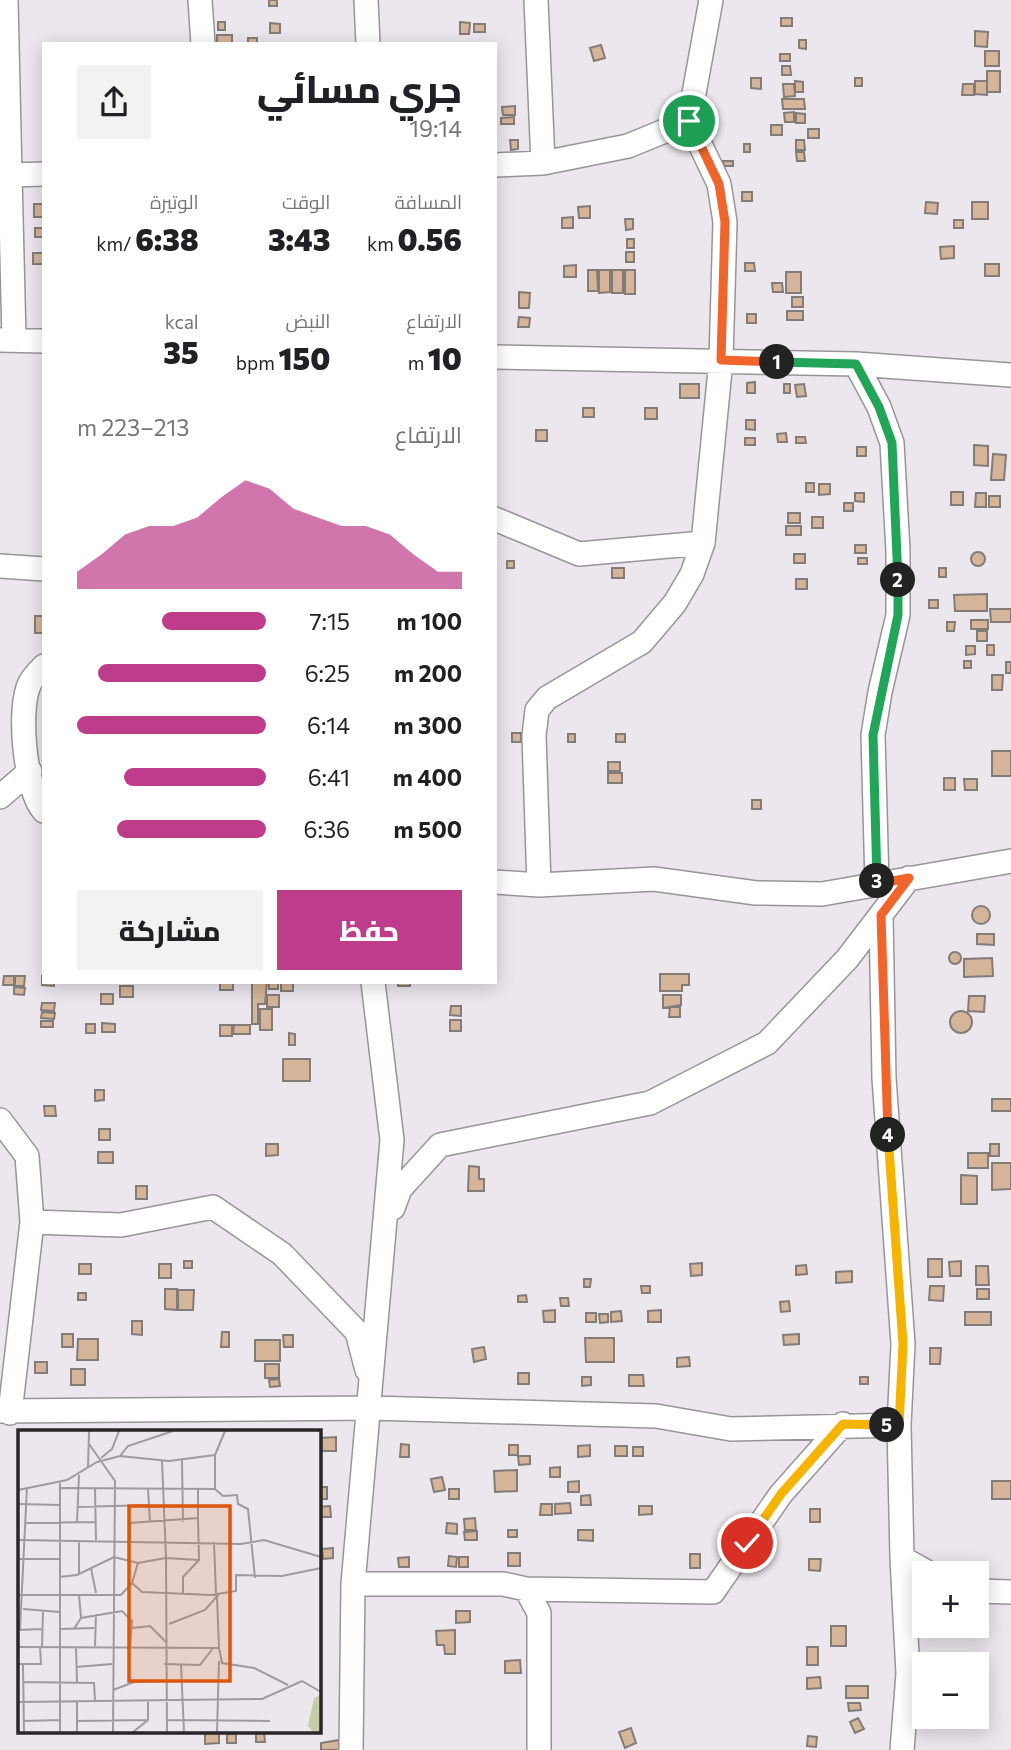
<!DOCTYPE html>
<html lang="ar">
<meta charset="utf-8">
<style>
:root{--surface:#fff;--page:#f2f2f2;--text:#202124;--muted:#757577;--accent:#bd3d8a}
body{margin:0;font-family:Commissioner,Cairo,sans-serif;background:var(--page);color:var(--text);direction:rtl;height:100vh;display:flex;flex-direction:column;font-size:26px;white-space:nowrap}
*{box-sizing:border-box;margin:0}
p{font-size:23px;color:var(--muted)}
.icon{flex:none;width:38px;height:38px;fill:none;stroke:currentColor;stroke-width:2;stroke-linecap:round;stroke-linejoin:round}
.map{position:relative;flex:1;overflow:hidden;direction:ltr}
.side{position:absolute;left:42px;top:42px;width:455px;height:942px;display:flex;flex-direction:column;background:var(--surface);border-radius:0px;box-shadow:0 4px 18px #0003;direction:rtl}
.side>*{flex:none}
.buttons{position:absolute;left:912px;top:1561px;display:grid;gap:14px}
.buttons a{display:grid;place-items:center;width:77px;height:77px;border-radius:0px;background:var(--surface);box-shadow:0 4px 18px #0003;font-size:35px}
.pin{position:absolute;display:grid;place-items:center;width:60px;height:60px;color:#fff;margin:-30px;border:4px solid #fff;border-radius:50%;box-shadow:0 2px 7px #0007}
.km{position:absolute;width:35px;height:35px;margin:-18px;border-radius:50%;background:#222;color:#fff;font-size:19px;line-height:35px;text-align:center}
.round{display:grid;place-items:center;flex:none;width:74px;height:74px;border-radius:0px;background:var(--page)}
.headline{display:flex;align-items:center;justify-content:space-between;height:119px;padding:0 35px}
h1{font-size:38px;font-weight:800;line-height:52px}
.metrics{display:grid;grid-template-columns:repeat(3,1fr);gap:10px;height:119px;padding:7px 35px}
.metrics div{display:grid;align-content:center}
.metrics b{font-size:30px;font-weight:800}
.metrics small{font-size:19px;font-weight:400}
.metrics p{font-size:19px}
.chart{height:196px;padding:14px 35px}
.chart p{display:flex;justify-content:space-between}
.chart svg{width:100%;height:126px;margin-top:7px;fill:var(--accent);opacity:.7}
.button{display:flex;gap:14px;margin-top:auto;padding:14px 35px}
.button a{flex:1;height:80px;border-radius:0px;background:var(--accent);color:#fff;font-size:28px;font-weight:800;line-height:80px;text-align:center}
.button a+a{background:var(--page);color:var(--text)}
ul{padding:0 35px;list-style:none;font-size:23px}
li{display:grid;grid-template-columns:112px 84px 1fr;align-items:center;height:52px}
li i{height:18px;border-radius:9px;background:var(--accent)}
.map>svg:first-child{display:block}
.building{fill:#d5b59a;stroke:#827c78;stroke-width:2}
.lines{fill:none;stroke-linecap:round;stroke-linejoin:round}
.street-casing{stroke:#99949a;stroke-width:26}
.street{stroke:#fff;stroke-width:23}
.split-1-casing{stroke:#fff;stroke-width:14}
.split-2-casing{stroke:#fff;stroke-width:14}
.split-3-casing{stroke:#fff;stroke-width:14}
.split-4-casing{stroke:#fff;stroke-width:14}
.split-5-casing{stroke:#fff;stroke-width:14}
.split-6-casing{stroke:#fff;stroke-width:14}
.split-1{stroke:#f0652b;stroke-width:9}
.split-2{stroke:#22a559;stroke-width:9}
.split-3{stroke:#22a559;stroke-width:9}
.split-4{stroke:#f0652b;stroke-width:9}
.split-5{stroke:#f5b400;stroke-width:9}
.split-6{stroke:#f5b400;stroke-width:9}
.inset-road{fill:none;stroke:#9e9a9f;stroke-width:2}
.view{fill:#de560d;fill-opacity:0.15;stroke:#de560d;stroke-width:3.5}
.inset-edge{fill:none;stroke:#282629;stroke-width:3.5}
</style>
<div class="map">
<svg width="1011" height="1750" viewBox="0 0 1011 1750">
<rect width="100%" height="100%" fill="#ece7ed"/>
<path class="building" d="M269,0h8v6h-8z
M781,18h11v8h-11z
M218,22h7v8h-7z
M460,22l10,1 -1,11h-9z
M270,23l10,1v9h-10z
M474,24h11v8h-11z
M975,31l13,1 -1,15 -12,-1z
M217,35h15v9h-15z
M248,38h9v6h-9z
M799,40h7v9l-7,-1z
M601,45l4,13 -11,3 -4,-13z
M985,51h14v15h-14z
M780,54h10v7h-10z
M782,66h8l1,9h-9z
M987,71h13v21h-13z
M751,78h10v11l-10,-1z
M855,78h7v8h-7z
M795,81l8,1v10h-8z
M975,81h12v14l-12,-1z
M783,84h11l1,12 -11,1z
M963,84h11v11h-12z
M782,99h22l1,10h-22z
M515,106v9h-12l-1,-8z
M794,112v10h-9l-1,-9z
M796,113l9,1v9h-9z
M514,117v7h-13v-6z
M771,125h11v10h-11z
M808,129h11v9h-11z
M510,140h8v9l-7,1z
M796,140h8l1,10h-9z
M744,144h6v8h-6z
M796,152h8l1,9h-8z
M723,161h10v5h-9z
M742,192h10v9h-10z
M926,202l12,1 -1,11 -12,-1z
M972,202h16v17h-16z
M34,204h10v13h-10z
M590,206v12h-11l-1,-11z
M573,217v11h-11v-10z
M625,219h8v10l-7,1z
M954,220h9v8h-9z
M35,228h9v9h-9z
M627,239h7v9h-7z
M954,246v12l-13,1 -1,-12z
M626,252h8v10h-8z
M33,253h11v11h-11z
M745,263h9l1,8h-10z
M985,264h14v12h-14z
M576,265v12h-12v-11z
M588,270h9l1,21h-10z
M599,270h11v22l-11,1z
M612,270h11v23h-11z
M625,270h10v24h-10z
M786,272h15v21h-15z
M772,283h10l1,9h-10z
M519,292l11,1 -1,15h-10z
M792,297h11v10h-11z
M787,311h16v9h-16z
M747,314h9v9h-9z
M519,317l11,1 -1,9h-11z
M755,382v11h-8v-10z
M680,384h19v14h-19z
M784,384h6v9h-6z
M804,384l2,12 -9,1 -2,-12z
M583,408h11v9h-11z
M645,408h12v11h-12z
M746,420h9v10l-9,-1z
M536,430h11v11h-11z
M786,433l1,9h-9l-1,-8z
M796,437h9l1,6h-10z
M745,438h10v7h-10z
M974,445l14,1v20l-14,-1z
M857,447h9v9h-9z
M993,454l13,1 -2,25h-13z
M806,483h8v9h-8z
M819,484h11v10l-11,1z
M951,492h12v13h-12z
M855,493h9v9l-9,-1z
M976,493h10v14h-11z
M989,496h11v11h-11z
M844,503h9v8h-9z
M788,513h12v10h-12z
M812,517h11v11h-11z
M786,526h15v9h-15z
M855,545h11v8h-11z
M971 559a7 7 0 1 1 14 0a7 7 0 1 1-14 0Z
M794,554h11v9h-11z
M858,558h9v6h-9z
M507,561h7v7h-7z
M612,568h12v10h-12z
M939,568h7v9h-7z
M796,579h11v10h-11z
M987,594v17h-32l-1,-16z
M929,600h9v8h-9z
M990,609h21v13h-20z
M35,616h9v17h-9z
M971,620h17v9h-17z
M947,622h8l-1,9h-7z
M977,631h10v10h-10z
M987,645h7v10h-7z
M966,646h9v8l-9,1z
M964,661h7v7h-7z
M1006,662h5v11h-5z
M992,675h11l-1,15h-10z
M512,733h9v9h-9z
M568,734h7v8h-7z
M616,734h9v8h-9z
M992,751h19v25h-19z
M608,762h12v9h-12z
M608,773h14v10h-14z
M944,778h11v12h-11z
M964,779h13v11h-12z
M752,800h9v9h-9z
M972 915a9 9 0 1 1 18 0a9 9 0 1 1-18 0Z
M977,934h17v11l-17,-1z
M949 958a6 6 0 1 1 12 0a6 6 0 1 1-12 0Z
M992,958l1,18 -29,1v-18z
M660,974h29v11h-7v6h-22z
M42,975l2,7h10v4l-12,-1z
M4,976h10v9h-11z
M15,976h10l-1,10h-9z
M220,982h13v8h-13z
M252,982h15l-2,22h-7v20h-6z
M269,982h9v7h-9z
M281,982h12v9h-12z
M398,982h12v4h-12z
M120,986h13v11h-13z
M14,987l11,1 -1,7 -10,-1z
M101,994h12v10h-12z
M267,995h12v12h-12z
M663,995h18v10l-18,3z
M969,996h16l-1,16 -16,-1z
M42,1003h13l-1,8 -13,-1z
M451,1006h10v10l-11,-1z
M670,1007h10v10h-11z
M260,1009h12v21h-12z
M950 1022a11 11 0 1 1 22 0a11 11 0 1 1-22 0Z
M42,1012l13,1 -1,6 -13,-1z
M450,1020h11v11h-11z
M41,1021h12v6h-12z
M102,1023l13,1v8h-13z
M86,1024h9v9h-9z
M220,1025h12v11h-12z
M234,1025h16v9h-17z
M289,1033l6,1v11h-6z
M283,1059h27v22h-27z
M95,1090h9v10l-9,1z
M992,1099h19v12h-19z
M44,1106h11l1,10h-11z
M99,1129h11v11h-11z
M266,1144h12v11l-12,1z
M990,1144h9v12h-9z
M98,1152h15v11h-15z
M968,1153h20v15h-20z
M992,1163h19v26l-19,1z
M469,1166l10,1v12h5v12h-16z
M961,1175l16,1v28h-16z
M136,1186h11v13h-11z
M928,1259h14v18h-14z
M184,1261h8v7h-8z
M961,1261v15h-11l-1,-14z
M702,1263v12l-11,1 -1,-12z
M79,1264h12v10h-12z
M159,1264h12v14h-12z
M806,1265l1,9 -11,1v-9z
M976,1266h12l1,19h-13z
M852,1271v11l-16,1v-11z
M584,1279h7l-1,8h-6z
M641,1286h9v7h-8z
M930,1286h14l-1,15 -14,-1z
M165,1289h12v21l-12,-1z
M977,1289h12v10h-12z
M178,1290h16l-1,20h-15z
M78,1293h8v7h-8z
M526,1295l1,7h-9v-6z
M560,1298h8l1,8h-8z
M789,1301l1,10 -9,1 -1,-10z
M555,1310v12h-11l-1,-11z
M661,1310v12h-13v-11z
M621,1311l1,10 -11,1v-10z
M965,1312h26v13h-26z
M586,1313h10v9h-10z
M599,1314h9v8l-8,1z
M132,1321h10v14l-10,-1z
M222,1332h7v15h-8z
M62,1334h11v13h-11z
M799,1334v10l-15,1 -1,-10z
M283,1335h10v12h-9z
M585,1338h29v24h-28z
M78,1339h20v21h-21z
M255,1340h25v21h-25z
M484,1347l2,12 -12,3 -2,-13z
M930,1348h11l-1,16h-10z
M689,1357l1,9 -13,1v-9z
M35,1362h12v11h-12z
M265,1364h14v14h-14z
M71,1369h14v16h-14z
M518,1373h11v11h-11z
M629,1375h14l1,11h-15z
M582,1377h9v8l-9,1z
M860,1377h8v7h-8z
M279,1379l1,7 -10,1 -1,-7z
M336,1437v14h-15l-1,-13z
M401,1444l8,1v12h-9z
M509,1445h9v10h-9z
M590,1445v11l-12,1v-11z
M615,1446h12v10h-12z
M633,1447h10v9h-10z
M518,1456h12v8l-11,1z
M560,1467v10h-10v-9z
M517,1470v21l-22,1 -1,-21z
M442,1477l3,13 -11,2 -3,-13z
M579,1481v11h-11v-10z
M992,1481h19v18h-19z
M318,1487h9v12h-9z
M449,1489h10v10h-10z
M590,1495l1,10h-10v-9z
M570,1503l1,10 -16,1v-10z
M541,1504h11v11h-12z
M330,1506l1,11h-12l-1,-10z
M639,1506h13v8l-13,1z
M810,1509h10v13h-10z
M475,1518l1,12h-11l-1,-11z
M447,1523l10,1v10l-11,-1z
M508,1530h9v7h-9z
M578,1530h15v11l-15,-1z
M477,1531v9h-12l-1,-8z
M333,1548v10l-10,1 -1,-10z
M508,1553h12v13h-12z
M690,1554h10v14h-10z
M449,1556l8,1 -1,10 -8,-1z
M409,1557v10h-10l-1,-9z
M459,1557h9v10h-9z
M809,1559h12l-1,12 -11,-1z
M456,1611h14v11l-14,1z
M831,1626h15v20h-15z
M455,1630v24h-10l-1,-9h-7l-1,-14z
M807,1647h11v18h-11z
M520,1660l1,13h-16v-12z
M820,1677l1,11 -14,1v-11z
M846,1686h22v12h-22z
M848,1703h12l1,7 -12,1z
M858,1718l6,11 -9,4 -5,-11z
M631,1728l5,15 -11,5 -6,-16z
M205,1731h14v12l-14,1z
M256,1732h8l1,10h-9z
M227,1734h9v9h-9z
M808,1736l9,1 -1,10 -9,-1z
M339,1740l2,10h-20v-7z"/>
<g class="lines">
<defs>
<path id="street" d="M6,0l4,175
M200,0l3,44
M366,0l2,44
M536,0l7,163
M495,165l48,-2 85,-17 61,-25 22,-121
M14,339l-4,-164 34,-1
M0,340l44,1
M495,357l361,7 155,11
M856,364l23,43 13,36 6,108v64l-18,77 -7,43 4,149
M495,519l84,35 124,-11
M0,566l44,3
M44,666c-5,5 -11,11 -14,17 -13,25 -5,108 14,128
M0,797l30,-26
M495,882l44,3 115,-6 102,14 66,1 189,-33
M539,885l-5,-149 3,-26 10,-12 95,-56 33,-39 17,-29 11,-31 18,-183 4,-138 -6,-38 -30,-63
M881,915l3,163 19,266 -4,81
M0,1120l27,36 5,66 -22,191
M393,1208l7,-19 40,-44 210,-42 117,-60 80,-84 62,-81
M32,1222l89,3 92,-18 69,47 75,78 10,38
M0,1411l371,-3 285,8 75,13 168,-4 3,133 27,15
M902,1558l6,116 -6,76
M353,1584h150l23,5 187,3 68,-98 62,-70
M526,1589l13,24v137
M976,1591l35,1
M351,1750l2,-166 39,-444 -19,-158"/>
</defs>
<use href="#street" class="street-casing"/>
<use href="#street" class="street"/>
</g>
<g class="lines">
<defs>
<path id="split-1" d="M689,121l30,63 6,38 -4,138 56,2"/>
<path id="split-2" d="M777,362l79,2 23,43 13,36 6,137"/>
<path id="split-3" d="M877,881l-4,-146 25,-120v-35"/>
<path id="split-4" d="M877,881v3l32,-6 -28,37 7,220"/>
<path id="split-5" d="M887,1425h12l4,-81 -15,-209"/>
<path id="split-6" d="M747,1543l34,-49 62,-70 44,1"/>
</defs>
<use href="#split-1" class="split-1-casing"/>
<use href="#split-2" class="split-2-casing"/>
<use href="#split-3" class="split-3-casing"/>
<use href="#split-4" class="split-4-casing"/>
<use href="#split-5" class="split-5-casing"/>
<use href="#split-6" class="split-6-casing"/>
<use href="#split-1" class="split-1"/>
<use href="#split-2" class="split-2"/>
<use href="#split-3" class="split-3"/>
<use href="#split-4" class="split-4"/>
<use href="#split-5" class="split-5"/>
<use href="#split-6" class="split-6"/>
</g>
<g transform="translate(18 1430)">
<rect width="303" height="303" fill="#ece7ed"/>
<path d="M303,265v37h-8l-5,-6 6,-28z" fill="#c5cca8"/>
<path class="inset-road" d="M71,14l26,37 -2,251M102,26l8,-10 45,-15M83,28l11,-9 7,-18M164,30l1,62M144,31l4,97 33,2M70,37l1,-36M43,58l154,1 8,7 14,-1 1,9 10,5 7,69M77,59l1,51M130,59l2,33M197,59v-34l10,-24M0,60l49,-10 30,-18 23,-6 49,5 46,-6M0,74l43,1M60,77l71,-2M59,92l2,-47M7,93l71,-1M0,110l223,4 23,-4 57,17M112,110v-17l68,-5v-28M196,112l2,52M0,129h41M120,133l28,-5 1,174M73,138l5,25M61,143v-32M114,153l10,9 69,3 25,-4v-16l46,1 39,-8M61,164l2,24M165,164v-17l16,-17 -1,-42M0,165h103l11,-12 6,-20 -24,-6 -37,18 -18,2M199,167l2,51M5,179l37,3M151,194l36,-14 14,-16M114,198l18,-2 16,16M2,199l7,-142M42,199l34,-1M56,199l7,-11 41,-7 10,10 -2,26M0,200l24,-1M24,216l1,-34M77,216l1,-32M0,217l201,1 3,15 32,5 34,17M58,217l1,36M0,234h23l-1,-18M5,234l1,68M146,234l36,1 13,-17M163,235l3,67M58,237l36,-3M5,252l71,1 1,18M95,260l21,-8 30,-1M0,272l244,-3 40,-18 19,11M59,272v30M149,290l103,1M6,291l36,-1M59,291l71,-1M42,302v-251M115,302l15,-12v-19M199,302l2,-71"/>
<path class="view" d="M111,76h101v175h-101z"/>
<rect width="303" height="303" class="inset-edge"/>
</g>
</svg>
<div class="buttons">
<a>+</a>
<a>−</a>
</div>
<div class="pin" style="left:689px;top:121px;background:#1e9e55"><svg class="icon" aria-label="arrive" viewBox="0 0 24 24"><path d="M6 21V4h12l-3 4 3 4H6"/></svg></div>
<div class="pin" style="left:747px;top:1543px;background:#d93025"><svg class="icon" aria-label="check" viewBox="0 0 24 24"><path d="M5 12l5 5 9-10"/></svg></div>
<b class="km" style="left:777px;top:362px">1</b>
<b class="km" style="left:898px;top:580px">2</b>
<b class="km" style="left:877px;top:881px">3</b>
<b class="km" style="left:888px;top:1135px">4</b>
<b class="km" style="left:887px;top:1425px">5</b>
<section class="side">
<div class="headline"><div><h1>جري مسائي</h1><p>19:14</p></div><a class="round"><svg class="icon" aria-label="share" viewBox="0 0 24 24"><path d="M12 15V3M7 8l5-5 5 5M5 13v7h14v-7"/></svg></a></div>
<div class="metrics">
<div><p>المسافة</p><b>0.56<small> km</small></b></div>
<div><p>الوقت</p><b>3:43</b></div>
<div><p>الوتيرة</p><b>6:38<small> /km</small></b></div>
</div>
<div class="metrics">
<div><p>الارتفاع</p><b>10<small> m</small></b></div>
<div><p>النبض</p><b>150<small> bpm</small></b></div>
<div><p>kcal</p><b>35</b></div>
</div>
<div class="chart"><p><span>الارتفاع</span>213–223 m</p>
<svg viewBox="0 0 160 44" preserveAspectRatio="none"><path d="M0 44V38L10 32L20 25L30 22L40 22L50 19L60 12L70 6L80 9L90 16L100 19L110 22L120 22L130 25L140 32L150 38L160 38V44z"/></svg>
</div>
<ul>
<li><b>100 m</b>7:15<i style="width:55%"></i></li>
<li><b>200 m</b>6:25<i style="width:89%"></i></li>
<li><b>300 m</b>6:14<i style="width:100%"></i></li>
<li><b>400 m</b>6:41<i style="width:75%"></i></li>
<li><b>500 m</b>6:36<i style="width:79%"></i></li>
</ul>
<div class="button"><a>حفظ</a><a>مشاركة</a></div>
</section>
</div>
